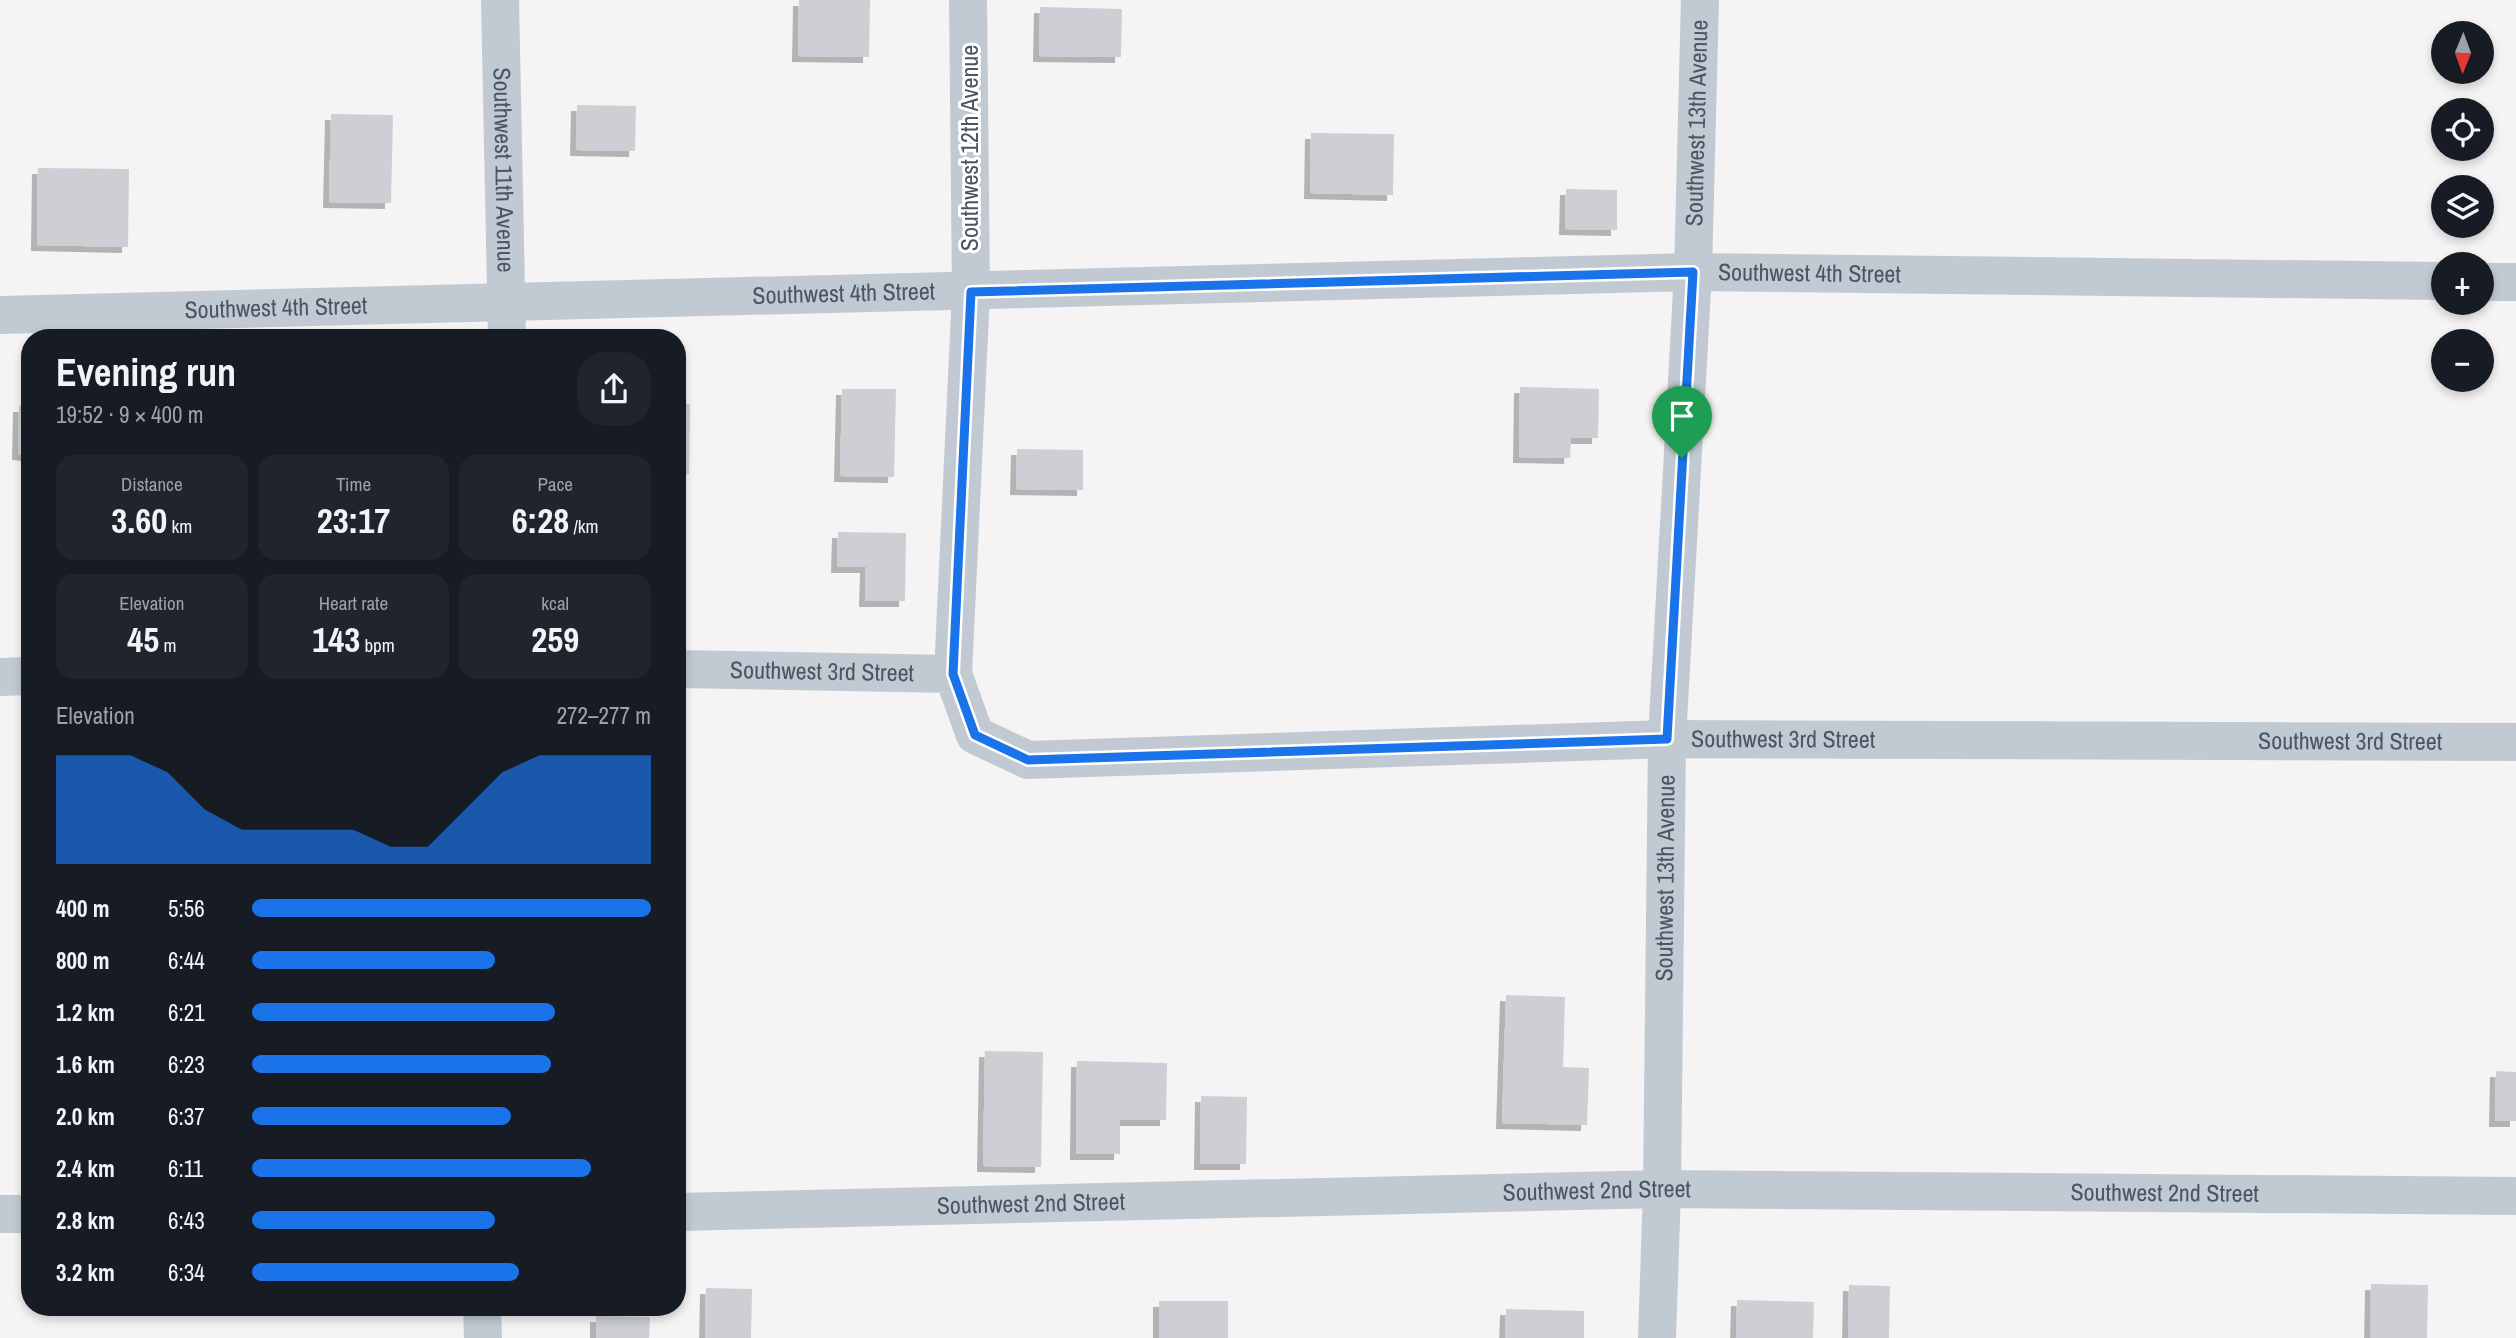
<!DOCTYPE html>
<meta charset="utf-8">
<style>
:root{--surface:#171b24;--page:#20242c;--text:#f1f3f6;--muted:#9ea1a6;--accent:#1a73e8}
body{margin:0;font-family:"Archivo Narrow",sans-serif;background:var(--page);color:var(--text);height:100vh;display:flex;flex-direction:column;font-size:26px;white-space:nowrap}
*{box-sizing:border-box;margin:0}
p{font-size:23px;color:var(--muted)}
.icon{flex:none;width:38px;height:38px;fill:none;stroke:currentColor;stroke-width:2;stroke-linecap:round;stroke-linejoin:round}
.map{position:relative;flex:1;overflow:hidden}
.sheet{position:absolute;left:21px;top:329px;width:665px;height:987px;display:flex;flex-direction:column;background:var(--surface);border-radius:28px;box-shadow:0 4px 10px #0003}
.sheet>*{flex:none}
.needle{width:46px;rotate:181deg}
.fabs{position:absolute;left:2431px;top:21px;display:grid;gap:14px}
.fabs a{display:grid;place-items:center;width:63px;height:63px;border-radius:50%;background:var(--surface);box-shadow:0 4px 10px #0003;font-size:35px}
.pin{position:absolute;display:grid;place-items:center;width:60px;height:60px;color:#fff;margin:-72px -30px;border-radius:50% 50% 50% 0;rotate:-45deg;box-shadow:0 0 7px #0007}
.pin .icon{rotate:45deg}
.round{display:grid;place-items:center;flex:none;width:74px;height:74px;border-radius:28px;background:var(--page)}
.headline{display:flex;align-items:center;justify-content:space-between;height:119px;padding:0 35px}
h1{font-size:38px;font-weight:800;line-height:52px}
.metrics{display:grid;grid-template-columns:repeat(3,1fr);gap:10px;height:119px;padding:7px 35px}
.metrics div{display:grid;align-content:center;border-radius:18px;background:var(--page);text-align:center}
.metrics b{font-size:35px;font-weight:800}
.metrics small{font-size:19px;font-weight:400}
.metrics p{font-size:19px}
.chart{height:196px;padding:14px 35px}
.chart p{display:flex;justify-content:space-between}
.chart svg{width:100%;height:126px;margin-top:7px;fill:var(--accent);opacity:.7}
ul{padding:0 35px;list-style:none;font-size:23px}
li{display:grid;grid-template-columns:112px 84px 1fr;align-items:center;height:52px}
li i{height:18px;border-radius:9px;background:var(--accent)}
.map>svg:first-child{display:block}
.building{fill:#cdcfd5;filter:url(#shadow)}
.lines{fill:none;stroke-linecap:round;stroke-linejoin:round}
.minor{stroke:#c1cad2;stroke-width:38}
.route-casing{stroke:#fff;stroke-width:14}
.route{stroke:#1a73e8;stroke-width:9}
.labels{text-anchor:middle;stroke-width:6;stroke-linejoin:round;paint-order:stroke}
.street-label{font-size:24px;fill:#4a5661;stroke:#fff}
</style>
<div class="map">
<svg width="2516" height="1338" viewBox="0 0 2516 1338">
<defs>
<filter id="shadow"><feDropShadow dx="-6" dy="6" stdDeviation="0" flood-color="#0004"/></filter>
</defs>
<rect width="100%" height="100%" fill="#f5f3f3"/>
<path class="building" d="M799,0h71l-1,57 -71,-1z
M1040,7l82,2 -1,48 -82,-1z
M577,105l59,1 -1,45 -59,-1z
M331,114l62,1 -2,88 -62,-1z
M1311,133l83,1 -1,61 -83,-2z
M38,168l91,1 -1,78 -91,-2z
M1566,189l51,1v40l-52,-1z
M1520,387l79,2 -1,49h-27l-1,20 -51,-1z
M842,389h54l-2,88 -54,-1z
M677,404h13l-1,70h-12z
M19,406h11v49l-12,-1z
M1017,449l66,1v40l-67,-1z
M838,532l68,1 -1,68h-40l1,-34h-29z
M1506,995l59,2 -2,70 26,1 -2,57 -85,-2z
M985,1051l58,1 -2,115 -58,-1z
M1077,1061l90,2 -1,57h-46v34h-44z
M2496,1071l20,1v49h-21z
M1201,1096l46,1 -1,67h-46z
M2371,1284l57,1 -1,53h-57z
M1849,1285l41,1 -1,52h-41z
M706,1288l46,1 -1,49h-46z
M1737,1300l77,2 -1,36h-77z
M1159,1301h69v37h-69z
M1506,1309l78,2v27h-79z
M596,1316l54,1 -1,21h-53z"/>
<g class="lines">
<g class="minor">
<path id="s1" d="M500,0l7,338"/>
<path d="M2482,282h34"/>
<path id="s2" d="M0,315l1693,-43 750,9"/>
<path id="s3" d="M677,669l276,5 22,61 53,25 639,-21 849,3"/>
<path d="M953,674l18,-382 -3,-292"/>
<path d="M0,677l30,-1"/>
<path id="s4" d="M677,1212l985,-23 854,7"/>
<path d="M0,1214h30"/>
<path d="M482,1307l1,31"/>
<path id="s5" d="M1657,1338l5,-149 5,-450 26,-467 7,-272"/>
</g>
</g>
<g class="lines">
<defs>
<path id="route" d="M1693,272l-26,467 -639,21 -53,-25 -22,-61 18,-382z"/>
</defs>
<use href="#route" class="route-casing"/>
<use href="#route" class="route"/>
</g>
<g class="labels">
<g class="street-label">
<text dy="8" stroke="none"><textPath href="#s5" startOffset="1216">Southwest 13th Avenue</textPath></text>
<text transform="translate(970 148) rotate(-90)" y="8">Southwest 12th Avenue</text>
<text dy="8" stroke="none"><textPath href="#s1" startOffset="170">Southwest 11th Avenue</textPath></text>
<text dy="8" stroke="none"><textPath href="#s2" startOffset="1810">Southwest 4th Street</textPath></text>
<text dy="8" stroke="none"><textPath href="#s2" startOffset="844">Southwest 4th Street</textPath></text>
<text dy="8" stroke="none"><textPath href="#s2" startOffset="276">Southwest 4th Street</textPath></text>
<text dy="8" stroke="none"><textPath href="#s3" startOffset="145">Southwest 3rd Street</textPath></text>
<text dy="8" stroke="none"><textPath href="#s3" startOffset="1155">Southwest 3rd Street</textPath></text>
<text dy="8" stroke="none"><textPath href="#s3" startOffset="1722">Southwest 3rd Street</textPath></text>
<text dy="8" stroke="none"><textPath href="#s5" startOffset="460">Southwest 13th Avenue</textPath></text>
<text dy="8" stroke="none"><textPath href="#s4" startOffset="920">Southwest 2nd Street</textPath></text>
<text dy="8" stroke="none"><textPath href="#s4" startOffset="1488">Southwest 2nd Street</textPath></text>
<text dy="8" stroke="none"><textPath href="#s4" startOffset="354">Southwest 2nd Street</textPath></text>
</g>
</g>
</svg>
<div class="fabs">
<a><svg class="needle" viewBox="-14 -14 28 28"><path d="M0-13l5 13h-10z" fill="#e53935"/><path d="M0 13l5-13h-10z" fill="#9ea1a6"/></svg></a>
<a><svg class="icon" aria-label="locate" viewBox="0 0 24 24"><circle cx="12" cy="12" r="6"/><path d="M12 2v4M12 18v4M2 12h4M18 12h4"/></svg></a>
<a><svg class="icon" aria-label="layers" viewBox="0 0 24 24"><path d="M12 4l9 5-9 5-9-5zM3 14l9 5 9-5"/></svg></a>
<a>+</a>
<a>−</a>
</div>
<div class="pin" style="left:1682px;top:458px;background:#1e9e55"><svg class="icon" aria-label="arrive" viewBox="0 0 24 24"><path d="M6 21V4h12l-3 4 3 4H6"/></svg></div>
<section class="sheet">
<div class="headline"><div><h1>Evening run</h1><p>19:52 · 9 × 400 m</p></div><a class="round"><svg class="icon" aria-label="share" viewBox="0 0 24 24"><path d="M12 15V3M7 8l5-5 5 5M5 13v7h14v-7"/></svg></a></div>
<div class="metrics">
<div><p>Distance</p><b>3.60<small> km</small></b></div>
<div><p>Time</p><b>23:17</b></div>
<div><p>Pace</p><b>6:28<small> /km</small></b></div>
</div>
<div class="metrics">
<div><p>Elevation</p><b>45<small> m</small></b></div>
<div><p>Heart rate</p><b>143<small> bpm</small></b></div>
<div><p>kcal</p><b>259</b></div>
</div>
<div class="chart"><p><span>Elevation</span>272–277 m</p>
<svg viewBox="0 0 160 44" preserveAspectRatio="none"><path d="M0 44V6L10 6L20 6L30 12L40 25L50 32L60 32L70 32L80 32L90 38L100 38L110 25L120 12L130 6L140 6L150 6L160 6V44z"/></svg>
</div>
<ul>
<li><b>400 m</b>5:56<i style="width:100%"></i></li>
<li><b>800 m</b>6:44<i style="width:61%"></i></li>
<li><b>1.2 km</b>6:21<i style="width:76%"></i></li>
<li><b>1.6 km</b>6:23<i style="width:75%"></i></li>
<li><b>2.0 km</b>6:37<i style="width:65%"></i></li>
<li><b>2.4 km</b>6:11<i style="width:85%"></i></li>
<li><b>2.8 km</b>6:43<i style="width:61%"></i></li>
<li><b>3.2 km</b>6:34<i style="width:67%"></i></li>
</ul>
</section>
</div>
